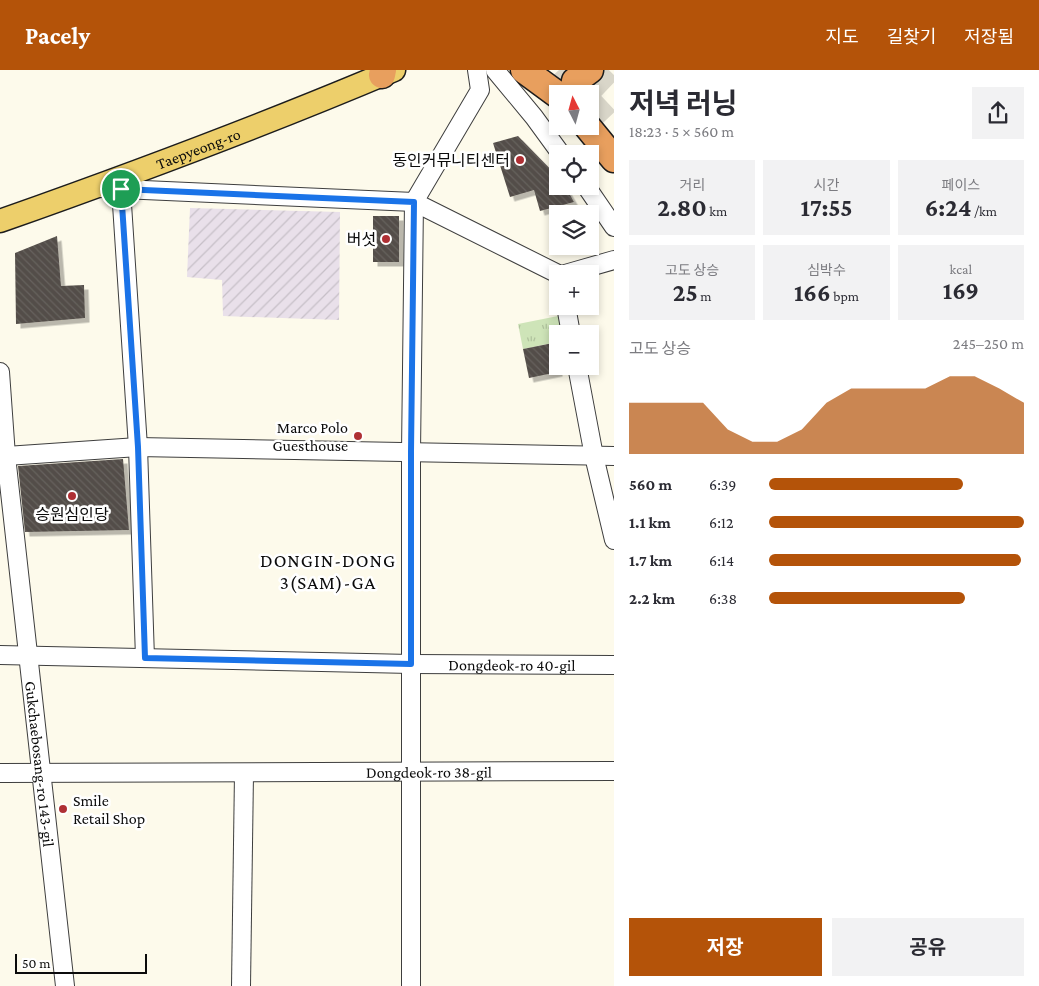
<!DOCTYPE html>
<html lang="ko">
<meta charset="utf-8">
<style>
:root{--surface:#fff;--page:#f2f2f3;--text:#2b2b33;--muted:#7c7c81;--accent:#b45309}
body{margin:0;font-family:"Crimson Pro","Noto Sans KR",serif;background:var(--page);color:var(--text);height:100vh;display:flex;flex-direction:column;font-size:19px;white-space:nowrap}
*{box-sizing:border-box;margin:0}
p{font-size:16px;color:var(--muted)}
.icon{flex:none;width:28px;height:28px;fill:none;stroke:currentColor;stroke-width:2;stroke-linecap:round;stroke-linejoin:round}
.map{position:relative;flex:1;overflow:hidden}
.drawer{display:flex;flex-direction:column;background:var(--surface);width:425px}
.drawer>*{flex:none}
.needle{width:32px;rotate:354deg}
.fabs{position:absolute;left:549px;top:15px;display:grid;gap:10px}
.fabs a{display:grid;place-items:center;width:50px;height:50px;border-radius:0px;background:var(--surface);box-shadow:0 2px 8px #0003;font-size:25px}
.scale{position:absolute;left:15px;bottom:12px;width:132px;box-sizing:border-box;padding-left:5px;border:2px solid #0b0b0b;border-top:0;font-size:14px;line-height:18px;white-space:nowrap;color:#0b0b0b;-webkit-text-stroke:4px #fff;paint-order:stroke}
.pin{position:absolute;display:grid;place-items:center;width:42px;height:42px;color:#fff;margin:-21px;border:2px solid #fff;border-radius:50%;box-shadow:0 1px 5px #0007}
.round{display:grid;place-items:center;flex:none;width:52px;height:52px;border-radius:0px;background:var(--page)}
.headline{display:flex;align-items:center;justify-content:space-between;height:85px;padding:0 15px}
h1{font-size:28px;font-weight:700;line-height:38px}
.metrics{display:grid;grid-template-columns:repeat(3,1fr);gap:8px;height:85px;padding:5px 15px}
.metrics div{display:grid;align-content:center;border-radius:0px;background:var(--page);text-align:center}
.metrics b{font-size:25px;font-weight:700}
.metrics small{font-size:14px;font-weight:400}
.metrics p{font-size:14px}
.chart{height:140px;padding:10px 15px}
.chart p{display:flex;justify-content:space-between}
.chart svg{width:100%;height:90px;margin-top:5px;fill:var(--accent);opacity:.7}
.cta{display:flex;gap:10px;margin-top:auto;padding:10px 15px}
.cta a{flex:1;height:58px;border-radius:0px;background:var(--accent);color:#fff;font-size:20px;font-weight:700;line-height:58px;text-align:center}
.cta a+a{background:var(--page);color:var(--text)}
ul{padding:0 15px;list-style:none;font-size:16px}
li{display:grid;grid-template-columns:80px 60px 1fr;align-items:center;height:38px}
li i{height:12px;border-radius:6px;background:var(--accent)}
header{display:flex;align-items:center;gap:30px;box-sizing:border-box;height:70px;padding:0 25px;background:var(--accent);color:#fff}
header strong{font-size:24px}
nav{display:flex;gap:28px;margin-inline-start:auto;font-size:18px}
main{display:flex;flex:1;min-height:0}
.map>svg:first-child{display:block}
.industrial{fill:url(#industrial-furrows)}
.park{fill:url(#park-tufts)}
.building{fill:url(#building-back-hatch);filter:url(#shadow)}
.lines{fill:none;stroke-linecap:round;stroke-linejoin:round}
.highway-tunnel{stroke:#d9d6c9;stroke-width:26;stroke-dasharray:26 13;stroke-linecap:butt}
.minor-casing{stroke:#3e3e3e;stroke-width:20}
.major-casing{stroke:#1c1c1c;stroke-width:25}
.highway-casing{stroke:#1c1c1c;stroke-width:29}
.minor{stroke:#fff;stroke-width:18}
.major{stroke:#edcf6b;stroke-width:22}
.highway{stroke:#e89f5e;stroke-width:26}
.route-casing{stroke:#fff;stroke-width:10}
.route{stroke:#1a73e8;stroke-width:6}
.poi-dot{fill:#af3034;stroke:#fff;stroke-width:2}
.labels{text-anchor:middle;stroke-width:5;stroke-linejoin:round;paint-order:stroke}
.street-label{font-size:16px;fill:#0b0b0b;stroke:#fff}
.poi-label{font-size:16px;fill:#0b0b0b;stroke:#fff;text-anchor:end}
.quarter-label{font-size:19px;letter-spacing:1px;fill:#0b0b0b;stroke:#fff}
</style>
<header>
<strong>Pacely</strong>
<nav><a>지도</a><a>길찾기</a><a>저장됨</a></nav>
</header>
<main>
<div class="map">
<svg width="614" height="916" viewBox="0 0 614 916">
<defs>
<pattern id="industrial-furrows" width="10" height="10" patternUnits="userSpaceOnUse" patternTransform="scale(1.25)"><rect width="10" height="10" fill="#e9e0ea"/><path d="M-1 1l2-2M0 10L10 0M9 11l2-2" fill="none" stroke="#c6bfc7"/></pattern>
<pattern id="park-tufts" width="24" height="20" patternUnits="userSpaceOnUse" patternTransform="scale(1.25)"><rect width="24" height="20" fill="#cee4b8"/><path d="M3 7l-1-3M5 7V3M7 7l1-3M15 17l-1-3M17 17v-4M19 17l1-3" fill="none" stroke="#b0c29d"/></pattern>
<pattern id="building-back-hatch" width="6" height="6" patternUnits="userSpaceOnUse" patternTransform="scale(1.25)"><rect width="6" height="6" fill="#534d48"/><path d="M-1 5l2 2M0 0l6 6M5-1l2 2" fill="none" stroke="#67625e"/></pattern>
<filter id="shadow"><feDropShadow dx="4.5" dy="4.5" stdDeviation="0" flood-color="#0004"/></filter>
</defs>
<rect width="100%" height="100%" fill="#fdfaeb"/>
<path class="industrial" d="M190,138l150,4 -1,108 -116,-4 -1,-36 -35,-3z"/>
<path class="park" d="M558,246l4,18h-4l-1,8 -34,7 -5,-25z"/>
<path class="building" d="M518,66l40,41v9h7l9,16 -34,9 -6,-21 -24,7 -17,-54z
M373,146h26v46h-26z
M57,166l4,50 23,-1 1,33 -69,6 -1,-71z
M558,272v30l-29,6 -6,-29z
M123,389l6,71 -104,2 -7,-66z"/>
<g class="lines">
<path class="highway-tunnel" d="M559,0l22,24
M590,0l24,23
M590,33l16,17"/>
<defs>
<g id="minor">
<path d="M495,0l39,47 27,37"/>
<path d="M586,116l28,41"/>
<path d="M99,118l315,14 144,72"/>
<path d="M121,119l17,258 7,211"/>
<path d="M565,204l49,-14"/>
<path d="M566,236l5,28"/>
<path d="M577,296l17,90 20,84"/>
<path id="s1" d="M0,302l6,84 59,530"/>
<path d="M6,386l132,-9 476,9"/>
<path id="s2" d="M0,585l411,9 203,1"/>
<path id="s3" d="M0,703l614,-2"/>
<path d="M241,916l3,-213"/>
<path d="M411,916v-534l3,-250 66,-112 -3,-20"/>
</g>
<g id="major">
<path id="s4" d="M0,151c133,-47 264,-96 394,-151"/>
</g>
<path id="highway" d="M524,0l34,25
M382,5l1,-5
M573,24l2,-13 15,-11
M587,56l27,33"/>
</defs>
<use href="#minor" class="minor-casing"/>
<use href="#major" class="major-casing"/>
<use href="#highway" class="highway-casing"/>
<use href="#minor" class="minor"/>
<use href="#major" class="major"/>
<use href="#highway" class="highway"/>
</g>
<g class="lines">
<defs>
<path id="route" d="M121,119l293,13 -3,250v212l-266,-6 -7,-211z"/>
</defs>
<use href="#route" class="route-casing"/>
<use href="#route" class="route"/>
</g>
<g class="poi-dot">
<circle cx="520" cy="90" r="5"/>
<circle cx="386" cy="169" r="5"/>
<circle cx="358" cy="366" r="5"/>
<circle cx="72" cy="426" r="5"/>
<circle cx="63" cy="739" r="5"/>
</g>
<g class="labels">
<g class="street-label">
<text dy="6" stroke="none"><textPath href="#s4" startOffset="211">Taepyeong-ro</textPath></text>
<text dy="6" stroke="none"><textPath href="#s2" startOffset="512">Dongdeok-ro 40-gil</textPath></text>
<text dy="6" stroke="none"><textPath href="#s1" startOffset="394">Gukchaebosang-ro 143-gil</textPath></text>
<text dy="6" stroke="none"><textPath href="#s3" startOffset="429">Dongdeok-ro 38-gil</textPath></text>
</g>
<g class="poi-label">
<text x="510" y="96">동인커뮤니티센터</text>
<text x="376" y="175">버섯</text>
<text x="348" y="363">Marco Polo<tspan x="348" dy="18">Guesthouse</tspan></text>
<text x="72" y="450" text-anchor="middle">승원심인당</text>
<text x="73" y="736" text-anchor="start">Smile<tspan x="73" dy="18">Retail Shop</tspan></text>
</g>
<g class="quarter-label">
<text x="328" y="497">DONGIN-DONG<tspan x="328" dy="22">3(SAM)-GA</tspan></text>
</g>
</g>
</svg>
<div class="fabs">
<a><svg class="needle" viewBox="-14 -14 28 28"><path d="M0-13l5 13h-10z" fill="#e53935"/><path d="M0 13l5-13h-10z" fill="#7c7c81"/></svg></a>
<a><svg class="icon" aria-label="locate" viewBox="0 0 24 24"><circle cx="12" cy="12" r="6"/><path d="M12 2v4M12 18v4M2 12h4M18 12h4"/></svg></a>
<a><svg class="icon" aria-label="layers" viewBox="0 0 24 24"><path d="M12 4l9 5-9 5-9-5zM3 14l9 5 9-5"/></svg></a>
<a>+</a>
<a>−</a>
</div>
<div class="scale">50 m</div>
<div class="pin" style="left:121px;top:119px;background:#1e9e55"><svg class="icon" aria-label="arrive" viewBox="0 0 24 24"><path d="M6 21V4h12l-3 4 3 4H6"/></svg></div>
</div>
<section class="drawer">
<div class="headline"><div><h1>저녁 러닝</h1><p>18:23 · 5 × 560 m</p></div><a class="round"><svg class="icon" aria-label="share" viewBox="0 0 24 24"><path d="M12 15V3M7 8l5-5 5 5M5 13v7h14v-7"/></svg></a></div>
<div class="metrics">
<div><p>거리</p><b>2.80<small> km</small></b></div>
<div><p>시간</p><b>17:55</b></div>
<div><p>페이스</p><b>6:24<small> /km</small></b></div>
</div>
<div class="metrics">
<div><p>고도 상승</p><b>25<small> m</small></b></div>
<div><p>심박수</p><b>166<small> bpm</small></b></div>
<div><p>kcal</p><b>169</b></div>
</div>
<div class="chart"><p><span>고도 상승</span>245–250 m</p>
<svg viewBox="0 0 160 44" preserveAspectRatio="none"><path d="M0 44V19L10 19L20 19L30 19L40 32L50 38L60 38L70 32L80 19L90 12L100 12L110 12L120 12L130 6L140 6L150 12L160 19V44z"/></svg>
</div>
<ul>
<li><b>560 m</b>6:39<i style="width:76%"></i></li>
<li><b>1.1 km</b>6:12<i style="width:100%"></i></li>
<li><b>1.7 km</b>6:14<i style="width:99%"></i></li>
<li><b>2.2 km</b>6:38<i style="width:77%"></i></li>
</ul>
<div class="cta"><a>저장</a><a>공유</a></div>
</section>
</main>
